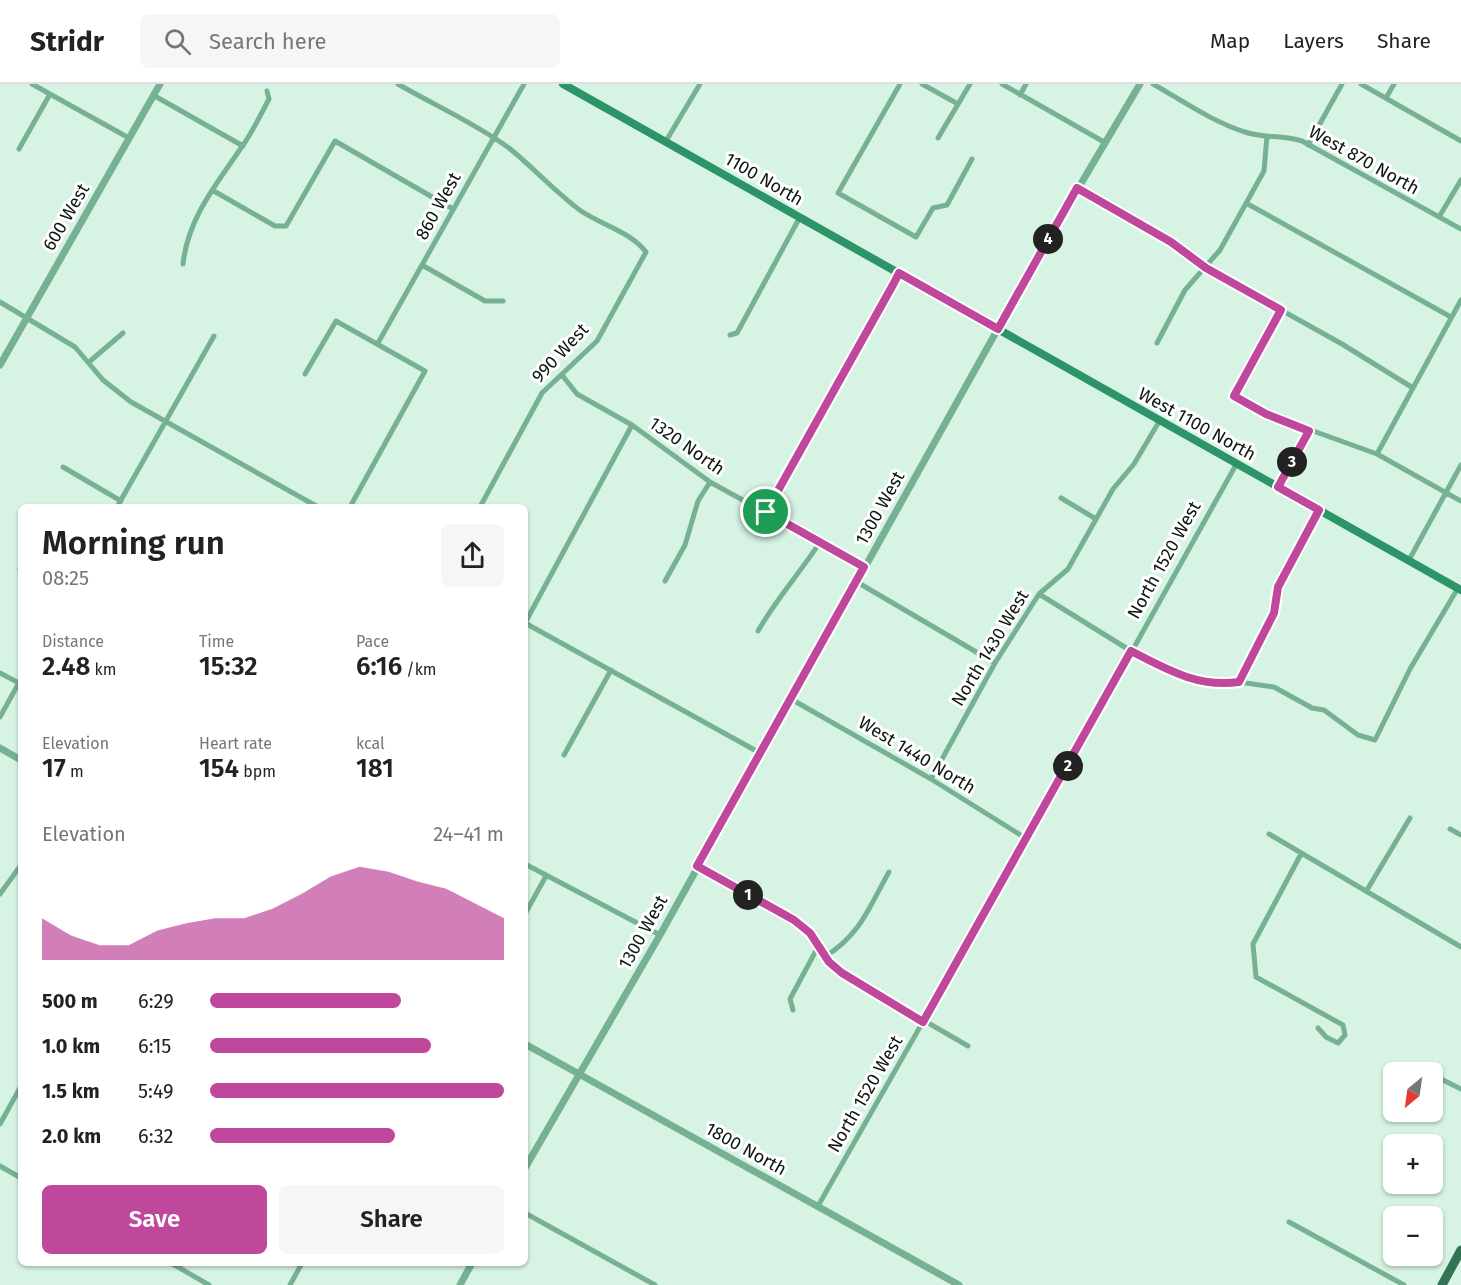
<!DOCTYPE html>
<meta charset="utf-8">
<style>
:root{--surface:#fff;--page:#f6f6f6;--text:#222;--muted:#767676;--line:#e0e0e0;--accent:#c0489c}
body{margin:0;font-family:"Fira Sans",sans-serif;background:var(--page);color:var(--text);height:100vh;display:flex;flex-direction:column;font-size:22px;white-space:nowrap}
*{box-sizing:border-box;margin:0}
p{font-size:20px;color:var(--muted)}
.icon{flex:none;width:33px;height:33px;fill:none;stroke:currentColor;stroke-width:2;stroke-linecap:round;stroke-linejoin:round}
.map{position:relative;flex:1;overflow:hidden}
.side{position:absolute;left:18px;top:420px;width:510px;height:762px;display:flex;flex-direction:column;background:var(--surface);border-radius:9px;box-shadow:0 2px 4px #0004}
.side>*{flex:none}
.needle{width:39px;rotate:209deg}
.fabs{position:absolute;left:1383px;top:978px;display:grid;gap:12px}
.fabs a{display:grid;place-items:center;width:60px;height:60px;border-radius:9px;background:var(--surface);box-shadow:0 2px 4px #0004;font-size:30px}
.pin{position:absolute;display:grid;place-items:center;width:51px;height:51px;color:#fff;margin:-26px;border:3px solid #fff;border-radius:50%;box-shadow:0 2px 6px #0007}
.km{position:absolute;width:30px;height:30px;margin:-15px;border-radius:50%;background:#222;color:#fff;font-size:16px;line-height:30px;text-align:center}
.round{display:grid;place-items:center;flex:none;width:63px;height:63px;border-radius:9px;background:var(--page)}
.overview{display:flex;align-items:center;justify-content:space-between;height:102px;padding:0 24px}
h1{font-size:33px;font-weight:600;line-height:45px}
.stats{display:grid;grid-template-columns:repeat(3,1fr);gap:9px;height:102px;padding:6px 24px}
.stats div{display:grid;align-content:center}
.stats b{font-size:26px;font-weight:600}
.stats small{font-size:16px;font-weight:400}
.stats p{font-size:16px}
.chart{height:168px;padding:12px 24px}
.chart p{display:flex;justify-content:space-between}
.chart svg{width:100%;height:108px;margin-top:6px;fill:var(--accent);opacity:.7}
.button{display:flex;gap:12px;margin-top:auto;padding:12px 24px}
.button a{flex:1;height:69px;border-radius:9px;background:var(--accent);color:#fff;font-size:24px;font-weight:600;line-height:69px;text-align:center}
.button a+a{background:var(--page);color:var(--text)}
ul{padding:0 24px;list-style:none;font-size:20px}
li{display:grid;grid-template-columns:96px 72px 1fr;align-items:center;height:45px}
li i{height:15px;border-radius:8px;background:var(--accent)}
header{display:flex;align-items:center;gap:36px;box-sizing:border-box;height:84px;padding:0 30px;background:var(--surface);border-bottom:2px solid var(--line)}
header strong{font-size:28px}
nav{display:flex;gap:33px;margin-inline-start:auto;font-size:21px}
.search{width:420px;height:54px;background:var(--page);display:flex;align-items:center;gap:15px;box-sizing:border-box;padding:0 21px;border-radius:9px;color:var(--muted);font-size:22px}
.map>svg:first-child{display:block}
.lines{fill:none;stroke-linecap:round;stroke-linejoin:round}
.minor{stroke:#76b193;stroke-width:5}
.tertiary{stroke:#76b193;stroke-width:7}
.secondary{stroke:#2d9469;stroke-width:8}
.primary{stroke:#307556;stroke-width:9}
.route-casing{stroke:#fff;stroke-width:12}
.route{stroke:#c0489c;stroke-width:8}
.labels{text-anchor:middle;stroke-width:6;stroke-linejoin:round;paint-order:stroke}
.street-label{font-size:18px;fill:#0d1712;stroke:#fff}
</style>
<header>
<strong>Stridr</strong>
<div class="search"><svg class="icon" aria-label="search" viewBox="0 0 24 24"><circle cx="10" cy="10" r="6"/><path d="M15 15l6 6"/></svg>Search here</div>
<nav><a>Map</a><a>Layers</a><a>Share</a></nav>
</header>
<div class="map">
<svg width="1461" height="1201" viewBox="0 0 1461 1201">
<rect width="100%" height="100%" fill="#d6f3e3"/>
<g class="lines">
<path class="minor" d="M32,0l97,54
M398,0c36,21 77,39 111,64 25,20 46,44 72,63 21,14 50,21 65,41l-49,89 -55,52 -62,114
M900,0l-62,109 78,44 17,-29 14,-3 25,-46
M922,0l36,20
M1002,0l102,58
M1153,0c30,17 61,39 95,49 18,5 35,2 54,8l159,88
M1361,0l100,57
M153,11l90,51
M1020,11l6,-11
M1386,14l8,-14
M938,54l32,-54
M666,57l34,-57
M1308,61l34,-61
M19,65l31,-55
M1077,104l94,54 35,26 136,76 71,44
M212,106l63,36h11l49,-85 118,68
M1246,119l205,114
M1439,133l22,-37
M183,180c5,-46 33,-79 58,-116 11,-15 19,-32 28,-49l-2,-8
M422,181l63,36h18
M0,218l75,45 28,33 28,22 187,105
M1281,227l-47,85 32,18 111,40 84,47
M730,251l7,-2 63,-116
M378,259l146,-259
M1157,259l28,-53 35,-40 44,-79 3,-35
M89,278l34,-29
M305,290l31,-53 89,50 -75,136
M562,291l15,19 55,31 78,57 154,85
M1377,370l84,-154
M63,383l58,34
M1278,403l31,-56
M1061,414l35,21
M117,423l97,-171
M766,428l133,-239
M1409,476l52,-95
M20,485l1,1
M665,497l20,-36 13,-44 12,-19
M857,498l138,81
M1039,510l92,57 48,25 24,7 36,-1 35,5 38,21 12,2 34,25 17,5 35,-71 48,-81
M525,539l235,130
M525,539l107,-198
M758,547c18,-32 42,-58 62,-89
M0,589l19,10
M1239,598l35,-69 4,-26 41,-77
M791,615l140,80 96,60
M0,633l21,-38
M564,671l47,-85
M931,695l64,-116 44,-69 29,-25 45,-80 21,-25 26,-44
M1450,745l11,6
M1269,750l192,113
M1301,770l-48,90 3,33 87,48 2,10 -7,8 -12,-6 -8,-9
M525,780l135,71
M697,782c32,18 89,42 113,67 13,13 18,28 32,40l126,73
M1367,806l43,-72
M0,810l21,-29
M525,830l21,-38
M826,872c35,-22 43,-49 63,-84
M793,926l-3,-11 29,-54
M1443,996l18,9
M0,1040l21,-38
M0,1082l21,12
M818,1122l209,-367 210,-376
M525,1129l130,72
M1289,1138l115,63
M171,1179l38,22
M290,1201l12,-22"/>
<path class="tertiary" d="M0,281l160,-281
M0,664l21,12
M525,960l434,241
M525,1084l135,-233 384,-689 96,-162
M460,1201l12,-22"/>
<path class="secondary" d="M563,0l898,506"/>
<path class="primary" d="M1442,1201l19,-35"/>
</g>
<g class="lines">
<defs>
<path id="route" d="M1077,104l94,54 35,26 75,42 -47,86 32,18 43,17 -31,56 41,23 -41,77 -4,26 -35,69c-41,6 -73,-13 -108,-31l-208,371 -81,-49 -13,-11 -19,-29 -16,-13 -97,-54 167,-299 -98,-55 128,-229 5,-10 99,56z"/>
</defs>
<use href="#route" class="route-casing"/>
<use href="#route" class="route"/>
</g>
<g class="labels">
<g class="street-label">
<text transform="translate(1364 76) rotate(29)" y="6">West 870 North</text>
<text transform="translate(764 95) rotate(30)" y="6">1100 North</text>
<text transform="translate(438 122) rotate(-61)" y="6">860 West</text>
<text transform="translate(66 133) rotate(-60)" y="6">600 West</text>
<text transform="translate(560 269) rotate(-47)" y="6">990 West</text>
<text transform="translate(1197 340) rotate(29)" y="6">West 1100 North</text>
<text transform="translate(687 362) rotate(35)" y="6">1320 North</text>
<text transform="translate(880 424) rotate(-61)" y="6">1300 West</text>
<text transform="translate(1164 476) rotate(-61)" y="6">North 1520 West</text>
<text transform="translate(990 564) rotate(-59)" y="6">North 1430 West</text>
<text transform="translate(917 671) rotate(31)" y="6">West 1440 North</text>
<text transform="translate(643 848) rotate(-61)" y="6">1300 West</text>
<text transform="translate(865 1010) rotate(-60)" y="6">North 1520 West</text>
<text transform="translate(746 1065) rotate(29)" y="6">1800 North</text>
</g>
</g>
</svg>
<div class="fabs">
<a><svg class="needle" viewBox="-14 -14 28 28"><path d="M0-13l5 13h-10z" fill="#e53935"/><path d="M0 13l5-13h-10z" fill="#767676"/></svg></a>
<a>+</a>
<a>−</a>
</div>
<div class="pin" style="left:766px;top:428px;background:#1e9e55"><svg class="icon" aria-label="arrive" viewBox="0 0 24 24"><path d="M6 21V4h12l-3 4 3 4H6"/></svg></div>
<b class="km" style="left:748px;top:811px">1</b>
<b class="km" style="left:1068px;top:682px">2</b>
<b class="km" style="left:1292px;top:378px">3</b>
<b class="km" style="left:1048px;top:155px">4</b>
<section class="side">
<div class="overview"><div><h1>Morning run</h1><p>08:25</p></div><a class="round"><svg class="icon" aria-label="share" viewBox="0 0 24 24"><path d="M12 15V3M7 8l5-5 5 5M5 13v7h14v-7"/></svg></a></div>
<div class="stats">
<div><p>Distance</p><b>2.48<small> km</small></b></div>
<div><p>Time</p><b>15:32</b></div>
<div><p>Pace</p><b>6:16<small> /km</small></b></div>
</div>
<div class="stats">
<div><p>Elevation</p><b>17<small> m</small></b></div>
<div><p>Heart rate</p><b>154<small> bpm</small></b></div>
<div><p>kcal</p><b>181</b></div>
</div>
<div class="chart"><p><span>Elevation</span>24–41 m</p>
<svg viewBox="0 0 160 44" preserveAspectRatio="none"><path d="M0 44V27L10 34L20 38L30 38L40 32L50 29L60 27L70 27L80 23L90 17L100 10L110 6L120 8L130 12L140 15L150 21L160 27V44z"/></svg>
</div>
<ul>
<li><b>500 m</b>6:29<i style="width:65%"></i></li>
<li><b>1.0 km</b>6:15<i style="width:75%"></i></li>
<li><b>1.5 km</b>5:49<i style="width:100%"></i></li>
<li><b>2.0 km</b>6:32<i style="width:63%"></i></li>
</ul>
<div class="button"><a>Save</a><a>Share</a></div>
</section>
</div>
